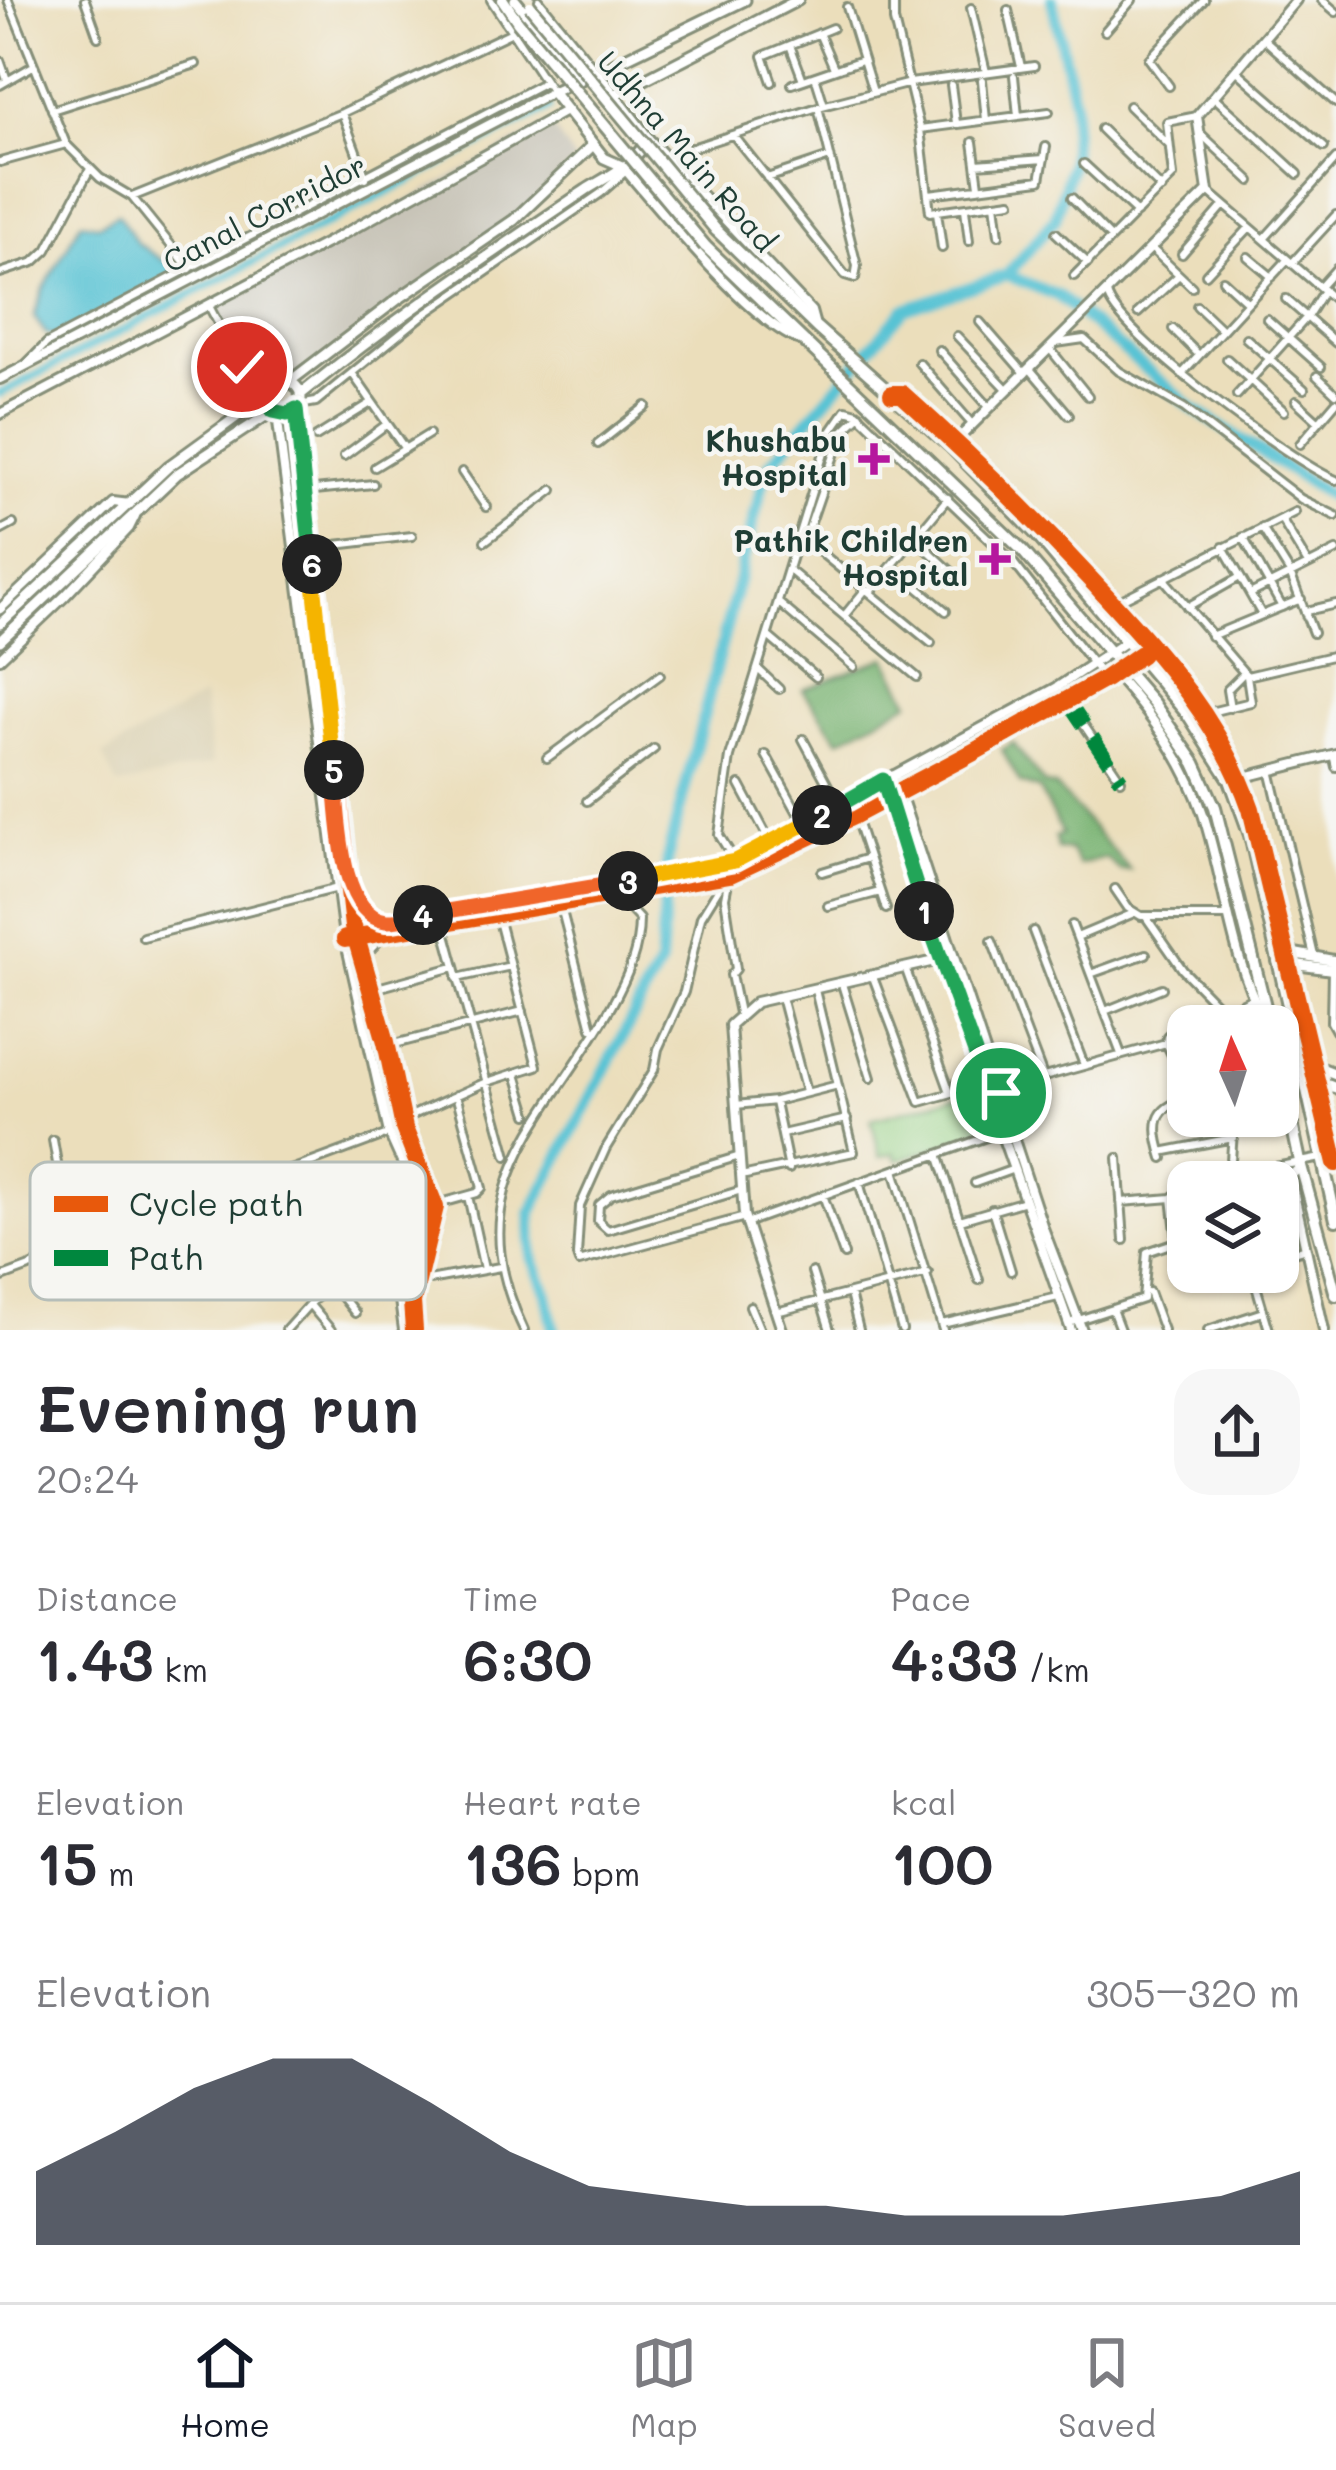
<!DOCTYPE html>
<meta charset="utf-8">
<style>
:root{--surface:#fff;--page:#f7f7f7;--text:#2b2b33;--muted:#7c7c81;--line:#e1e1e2;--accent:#111827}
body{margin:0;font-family:Mali,sans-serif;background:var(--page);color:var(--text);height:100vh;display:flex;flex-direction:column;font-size:45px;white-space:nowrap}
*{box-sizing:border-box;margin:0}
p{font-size:39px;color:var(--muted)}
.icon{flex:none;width:66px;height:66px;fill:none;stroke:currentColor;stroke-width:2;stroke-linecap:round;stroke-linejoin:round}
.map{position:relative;height:1330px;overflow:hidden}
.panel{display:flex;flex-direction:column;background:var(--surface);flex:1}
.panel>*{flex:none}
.needle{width:78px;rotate:357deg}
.fabs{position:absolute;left:1167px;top:1005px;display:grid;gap:24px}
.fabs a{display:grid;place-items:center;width:132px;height:132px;border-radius:24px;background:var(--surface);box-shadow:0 3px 9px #0004;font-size:60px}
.pin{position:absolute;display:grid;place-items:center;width:102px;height:102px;color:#fff;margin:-51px;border:6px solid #fff;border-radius:50%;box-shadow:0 3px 12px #0007}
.km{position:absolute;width:60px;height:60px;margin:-30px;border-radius:50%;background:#222;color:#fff;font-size:33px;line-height:60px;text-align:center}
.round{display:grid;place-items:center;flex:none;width:126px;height:126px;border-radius:36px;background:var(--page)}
.overview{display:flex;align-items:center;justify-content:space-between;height:204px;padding:0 36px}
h1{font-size:66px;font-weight:600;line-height:90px}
.figures{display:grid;grid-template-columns:repeat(3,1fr);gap:18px;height:204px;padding:12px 36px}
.figures div{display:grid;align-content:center}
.figures b{font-size:60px;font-weight:600}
.figures small{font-size:33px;font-weight:400}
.figures p{font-size:33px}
.chart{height:336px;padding:24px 36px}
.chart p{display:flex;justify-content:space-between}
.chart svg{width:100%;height:216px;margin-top:12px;fill:var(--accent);opacity:.7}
.menu{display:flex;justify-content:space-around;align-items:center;height:168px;border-top:3px solid var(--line);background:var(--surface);font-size:33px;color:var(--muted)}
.menu a{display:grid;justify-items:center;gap:6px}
.menu .current{color:var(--accent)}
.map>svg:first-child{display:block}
.built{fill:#dbd1b2}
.industrial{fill:#c8c4b8}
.green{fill:#97d185;stroke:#5b875c;stroke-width:3}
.forest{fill:#79b372;stroke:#4c7853;stroke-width:3}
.water{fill:#59c3d4;stroke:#3c8084;stroke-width:3}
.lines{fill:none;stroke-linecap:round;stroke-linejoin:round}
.canal{stroke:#59c3d4;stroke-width:8}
.river{stroke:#59c3d4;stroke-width:12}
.minor-casing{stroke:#858e78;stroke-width:12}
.tertiary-casing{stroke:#858e78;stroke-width:14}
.secondary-casing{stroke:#858e78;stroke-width:15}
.primary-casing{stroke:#858e78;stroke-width:15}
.trunk-casing{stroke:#858e78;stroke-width:16}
.minor{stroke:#fff;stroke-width:6}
.tertiary{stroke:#fff;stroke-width:8}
.secondary{stroke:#fff;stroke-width:9}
.primary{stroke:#fff;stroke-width:9}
.trunk{stroke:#fff;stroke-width:10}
.trunk-bridge-casing{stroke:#858e78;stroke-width:16;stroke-linecap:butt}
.trunk-bridge{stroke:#fff;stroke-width:10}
.quiet{stroke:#00873e;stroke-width:15;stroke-dasharray:30 15;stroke-linecap:butt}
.cycleway-casing{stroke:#f6f6f2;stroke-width:26}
.cycleway{stroke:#e8590c;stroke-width:18}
.split-1-casing{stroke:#fff;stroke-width:24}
.split-2-casing{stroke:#fff;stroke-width:24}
.split-3-casing{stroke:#fff;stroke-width:24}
.split-4-casing{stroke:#fff;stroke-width:24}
.split-5-casing{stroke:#fff;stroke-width:24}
.split-6-casing{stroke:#fff;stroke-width:24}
.split-7-casing{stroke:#fff;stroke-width:24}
.split-1{stroke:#22a559;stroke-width:15}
.split-2{stroke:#22a559;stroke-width:15}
.split-3{stroke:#f5b400;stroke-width:15}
.split-4{stroke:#f0652b;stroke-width:15}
.split-5{stroke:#f0652b;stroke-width:15}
.split-6{stroke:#f5b400;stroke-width:15}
.split-7{stroke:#22a559;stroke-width:15}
.poi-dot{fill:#b5179e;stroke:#f6f6f2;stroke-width:4.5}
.labels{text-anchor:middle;stroke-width:9;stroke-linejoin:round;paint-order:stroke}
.street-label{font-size:30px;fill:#1f3d34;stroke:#f6f6f2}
.poi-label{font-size:30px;font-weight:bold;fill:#1f3d34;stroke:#f6f6f2;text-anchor:end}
.key{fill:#f6f6f2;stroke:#b6beb9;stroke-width:3}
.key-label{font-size:33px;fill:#1f3d34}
</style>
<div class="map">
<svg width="1336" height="1330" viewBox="0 0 1336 1330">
<rect width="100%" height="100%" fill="#f6f6f2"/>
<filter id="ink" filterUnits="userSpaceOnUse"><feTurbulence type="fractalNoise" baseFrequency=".00833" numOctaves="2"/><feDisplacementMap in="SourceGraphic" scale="24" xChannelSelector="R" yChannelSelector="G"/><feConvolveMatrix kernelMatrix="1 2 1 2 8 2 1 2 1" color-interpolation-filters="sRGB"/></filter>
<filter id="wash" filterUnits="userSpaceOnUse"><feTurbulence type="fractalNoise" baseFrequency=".004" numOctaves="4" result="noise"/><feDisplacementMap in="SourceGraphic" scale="48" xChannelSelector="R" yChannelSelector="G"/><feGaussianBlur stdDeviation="2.7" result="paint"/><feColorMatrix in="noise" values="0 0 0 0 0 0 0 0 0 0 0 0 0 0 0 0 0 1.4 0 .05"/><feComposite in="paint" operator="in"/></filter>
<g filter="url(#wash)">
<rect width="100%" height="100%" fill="#ebdebb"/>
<path class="built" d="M203,696l9,68 -94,22 -15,-31z"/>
<path class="industrial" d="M550,123l25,38 -59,55 -227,165h-11l-9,7 -26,-23 -32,-58z"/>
<path class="green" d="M984,1089l17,40 -104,31 -2,-7 -15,4 -9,-38z"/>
<path class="forest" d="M886,657l24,45 -71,38 -36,-50z
M1013,743l31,41 12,3 74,83 -9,1 -15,-13 -27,7 -9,-15 -13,-1 -2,-12 7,-3 -23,-45 -19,-6 -18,-33z"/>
<path class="water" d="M118,214l19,29 55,37 -123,59 -22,-4 -13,-18 9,-27 38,-68 17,3z"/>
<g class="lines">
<path class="canal" d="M0,394l549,-286"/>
<path class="river" d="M1007,275l48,-56 16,-55 3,-62 -22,-102
M554,1330l-7,-36 -15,-37 -1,-44 129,-249 8,-109 99,-387 137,-159 103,-34 51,21 137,114 141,90"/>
</g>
</g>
<g filter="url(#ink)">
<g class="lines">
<defs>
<path id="minor" d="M8,0l58,144 34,34 32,19 210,-84 168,-80
M85,0l13,37
M491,0l61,92
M539,0l58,72
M894,0v21l26,108 10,83 81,-11
M1322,0l14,12
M847,7l26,85
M971,8l15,64
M1008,10l13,57
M1105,31l27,-31
M819,33l15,35
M1265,40l71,63
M790,45l13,35
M0,60l7,20
M1237,71l87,76
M815,76l9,29
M1014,76l4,40
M982,80l4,40
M772,82l-9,-26 69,-28
M792,84l70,-24
M0,85l33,-19
M951,85l5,38
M1169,86l-20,-27 55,-59
M1214,97l84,77
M1129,106l40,39
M52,110l144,-46
M342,113l24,65
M920,129l129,-17
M1101,129l61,60
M1201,134l50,47
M734,136l111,139 10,3 2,-12 -39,-159
M973,142l6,44
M667,156l151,-49 92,-24 124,-17
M0,162l66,-18
M976,164l68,-5
M1084,164l53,49
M767,178l63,-21
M1208,191l128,110
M929,194l111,-14 6,-33
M132,197l58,72
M1072,198l39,40
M995,203l4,32
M965,209l4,32
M937,212l5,36
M1056,233l32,30
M1264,239l72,-80
M1151,248l41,39
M1182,254l42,-49
M1248,257l24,20
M1292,263l44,-48
M0,273l34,-11 13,-12 43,-81
M1206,274l43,-46
M1074,276l99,-100 -6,-54 30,-6
M1223,280l24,22
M1320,287l16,-18
M1107,293c8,40 187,170 229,187
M1286,299l50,44
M209,306l29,55 31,29
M1197,306l25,24
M1138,313l41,-38
M1267,319l54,48
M980,322l45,52
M1173,329l26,26
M957,336l51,54
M1246,338l58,51
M1056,343l28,-4 35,32 65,37 117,91 35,17
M1050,349l38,47
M939,350l51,58
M1227,359l57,52
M919,363l53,61
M25,365l22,-22 498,-261
M1030,369l39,46
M352,373l53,76
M1182,374l105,-114
M1317,376l19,18
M1237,395l70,-78 17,-27
M1296,401l23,21
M299,405l17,-3 106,-86 179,-123 25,-22
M860,415l-18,17 -34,99v11l123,101
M316,437l55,-34
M598,444l48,-38
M1300,444l36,-42
M344,456l43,-32
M375,467l54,-33
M462,472l24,35
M305,491l68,-7
M1281,519l27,45
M1262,528l28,45 23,60
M0,531l13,-7
M1243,537l39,70
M915,538l41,38
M485,541l68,-51
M1223,547l39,68
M310,548l102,-12
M892,566l54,45
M788,569l129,108
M1163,578l84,98 4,26 -45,11
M870,592l78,-94
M1250,594l86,-43
M780,604l74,63
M1113,604l182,-92
M1187,607l53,-30
M1306,611l30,-7
M844,616l22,-27
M1211,636l90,-37
M769,637l47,40
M758,669l21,20
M1247,676l89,-21
M1067,700l54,80
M1230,708l-3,-18 17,-17
M803,739l35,65
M1333,754l3,13
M766,755l38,69
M547,758l113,-83
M1270,770l44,186
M740,785l31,58
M587,801l67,-52
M855,815l31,94
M735,861l-16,-26 11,-78 100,-324 16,-23 11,3 155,148 93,118
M822,872l46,-14
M727,875l-26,42 -17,75 -26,57 -4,21 -48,78 -26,58 -3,50 2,6 166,-45
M729,877l-4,21 11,71 -5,6 8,38
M1115,889l13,19 13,8h87
M560,903l32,125
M828,906l52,-14
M1146,917l37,53 40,41
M443,923l64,233
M1072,925l49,129
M1033,931l51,134
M143,937l195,-49
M1077,937l57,-24
M992,941l51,135
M1332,969l-1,53 5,9
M906,970l44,122
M1093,973l53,-19
M873,977l47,125 63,-18
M457,978l54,-12
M842,984l29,94
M370,990l84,-23
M781,997l25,95
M1105,1011l57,-23
M1166,1043l22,44
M387,1046l136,-35
M516,1074l12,40
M990,1092l176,-49 1,-7 13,-11 25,-3 48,-24
M775,1102l14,67
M736,1105l39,-4 63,-16
M404,1119l80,-36 53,-17 -40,-153
M782,1134l65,-15
M53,1140l19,111
M1161,1152l72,-14
M938,1154l41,126
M740,1156l-129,39 -12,10 -1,16 10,9 134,-40
M1118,1158l6,82
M1163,1158c-10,-31 -11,-51 25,-59
M894,1170l49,160
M1230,1175l4,-59
M741,1176l113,-24 -39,-162
M859,1182l43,148
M1199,1182l122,-24
M975,1183l39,-14
M823,1195l21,60
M468,1196l16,73
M1172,1198l5,42
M1121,1202l51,-4 16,-12
M423,1208l54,-15 5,-5 -26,-93
M992,1209l19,62
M960,1220l65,-19
M746,1223l257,-92
M382,1247l19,25
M1278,1257l28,-9
M359,1265l21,31
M812,1272l18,58
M1252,1272l17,58
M0,1278l404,-150
M418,1282l82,-15
M333,1285l22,28
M1149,1292l14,38
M850,1294l9,36
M310,1305l21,25
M750,1306l10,24
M1112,1309l8,21
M776,1312l152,-39
M1069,1323l74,-24 4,-47 41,-14
M942,1324l116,-27
M286,1330l26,-29 112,-86
M524,1330c-69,-145 22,-208 88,-325 15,-27 27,-54 27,-86l-23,-25
M1208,1330l55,-18"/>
<path id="tertiary" d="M647,137l164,174 3,11
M622,166c37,43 129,157 178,174
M0,379l552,-287
M892,394h10c67,60 130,122 192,189 65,71 125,134 157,226l85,354
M296,409l57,518 33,115 18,86 31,79 -23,95 2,28
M0,414l340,-178 225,-125
M277,414l66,515 46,204 35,78 -1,17 -23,72 4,30
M954,443l254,-252 -11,-75 99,-116
M0,609l113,-107 17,2
M0,658l65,-62 64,-68 6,-12
M1114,673c38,43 71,87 89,141 22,68 27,142 61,205
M894,775l149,453 39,102
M1237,779l99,-25
M883,781l52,166 136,383
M353,894l15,18 19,9
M351,927l384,-66 321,-173 72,-48
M353,937l377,-63 125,-59 117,-62 133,-74 35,-25
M362,957l23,-24
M1301,1166l-9,9 -1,6 33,149
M782,1330l-38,-115 -14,-190 26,-23 196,-45"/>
<path id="secondary" d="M515,0l65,80
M597,72l148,-72
M614,95l184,-95
M267 398a17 17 0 1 1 34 0a17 17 0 1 1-34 0Z
M289,382l109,-83 116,-79 79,-75
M300,395c92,-75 188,-139 286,-205 22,-14 53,-27 61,-53l-50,-65 -45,20 52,66 18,8
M0,624l169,-158 98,-71
M0,641l177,-167 96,-63
M1275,950l61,11
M1278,962l58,8"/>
<path id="primary" d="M1298,1059l38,15
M1302,1075l34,13"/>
<path id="trunk" d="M503,0l15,22
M716,230l101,98 133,118 86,88 153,182 41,64 20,55 86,385
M705,246l317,304 132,154 41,59 20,44 55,219
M1278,1058l23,108 35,129"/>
</defs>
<use href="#minor" class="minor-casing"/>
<use href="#tertiary" class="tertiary-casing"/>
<use href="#secondary" class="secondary-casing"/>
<use href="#primary" class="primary-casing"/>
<use href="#trunk" class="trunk-casing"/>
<use href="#minor" class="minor"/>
<use href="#tertiary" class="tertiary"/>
<use href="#secondary" class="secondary"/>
<use href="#primary" class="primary"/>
<use href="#trunk" class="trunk"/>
<defs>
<path id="trunk-bridge" d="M530,6l186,224
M518,22l187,224"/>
</defs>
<use href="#trunk-bridge" class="trunk-bridge-casing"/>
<use href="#trunk-bridge" class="trunk-bridge"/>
<path class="quiet" d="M1067,700l54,80"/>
<defs>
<path id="cycleway" d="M892,394h10c67,60 130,122 192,189 65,71 125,134 157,226l85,354
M296,409l57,518 33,115 18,86 31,79 -23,95 2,28
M345,939l385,-65 125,-59 117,-62 133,-74 36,-25"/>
</defs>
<use href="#cycleway" class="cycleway-casing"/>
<use href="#cycleway" class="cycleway"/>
</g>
</g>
<g class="lines" filter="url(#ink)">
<defs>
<path id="split-1" d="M924,911l65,181 11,-3 1,4"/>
<path id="split-2" d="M822,815l61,-35 41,131"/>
<path id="split-3" d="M628,881l107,-20 87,-46"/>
<path id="split-4" d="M423,915l205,-34"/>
<path id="split-5" d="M334,770c5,39 3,144 52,151 11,1 26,-4 37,-6"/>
<path id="split-6" d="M312,564l22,206"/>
<path id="split-7" d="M242,367l27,23 -2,11 6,10 14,3 9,-5 16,155"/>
</defs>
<use href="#split-1" class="split-1-casing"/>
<use href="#split-2" class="split-2-casing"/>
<use href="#split-3" class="split-3-casing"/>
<use href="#split-4" class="split-4-casing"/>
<use href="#split-5" class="split-5-casing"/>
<use href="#split-6" class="split-6-casing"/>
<use href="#split-7" class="split-7-casing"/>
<use href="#split-1" class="split-1"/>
<use href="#split-2" class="split-2"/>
<use href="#split-3" class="split-3"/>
<use href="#split-4" class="split-4"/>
<use href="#split-5" class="split-5"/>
<use href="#split-6" class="split-6"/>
<use href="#split-7" class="split-7"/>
</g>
<g class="poi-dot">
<path d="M868 441h12v12h12v12h-12v12h-12v-12h-12v-12h12z"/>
<path d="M989 541h12v12h12v12h-12v12h-12v-12h-12v-12h12z"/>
</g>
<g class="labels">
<g class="street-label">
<text transform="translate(686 152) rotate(49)" y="10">Udhna Main Road</text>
<text transform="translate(265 214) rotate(-27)" y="10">Canal Corridor</text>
</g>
<g class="poi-label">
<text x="847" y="452">Khushabu<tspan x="847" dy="34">Hospital</tspan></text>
<text x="968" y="552">Pathik Children<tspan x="968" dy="34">Hospital</tspan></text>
</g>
</g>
<rect x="30" y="1162" width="396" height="138" rx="18" class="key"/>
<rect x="54" y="1196" width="54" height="16" fill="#e8590c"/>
<rect x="54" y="1250" width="54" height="16" fill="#00873e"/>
<g class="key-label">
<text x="129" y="1216">Cycle path</text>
<text x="129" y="1270">Path</text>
</g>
</svg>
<div class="fabs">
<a><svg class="needle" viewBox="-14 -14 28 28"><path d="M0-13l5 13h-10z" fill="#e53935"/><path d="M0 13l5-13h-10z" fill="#7c7c81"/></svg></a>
<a><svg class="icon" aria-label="layers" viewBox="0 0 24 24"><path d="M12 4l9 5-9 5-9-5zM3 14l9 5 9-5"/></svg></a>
</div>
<div class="pin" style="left:1001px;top:1093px;background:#1e9e55"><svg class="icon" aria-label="arrive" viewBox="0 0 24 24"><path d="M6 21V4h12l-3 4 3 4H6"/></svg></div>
<div class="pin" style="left:242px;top:367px;background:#d93025"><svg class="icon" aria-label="check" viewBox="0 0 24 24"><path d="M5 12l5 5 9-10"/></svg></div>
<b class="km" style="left:924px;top:911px">1</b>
<b class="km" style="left:822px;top:815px">2</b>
<b class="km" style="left:628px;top:881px">3</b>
<b class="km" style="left:423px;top:915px">4</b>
<b class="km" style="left:334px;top:770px">5</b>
<b class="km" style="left:312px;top:564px">6</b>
</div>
<section class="panel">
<div class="overview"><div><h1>Evening run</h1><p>20:24</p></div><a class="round"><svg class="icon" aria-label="share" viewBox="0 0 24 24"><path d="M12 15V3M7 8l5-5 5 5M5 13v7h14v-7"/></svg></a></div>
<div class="figures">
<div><p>Distance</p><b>1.43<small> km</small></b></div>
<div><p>Time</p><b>6:30</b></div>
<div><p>Pace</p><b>4:33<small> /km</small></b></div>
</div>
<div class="figures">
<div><p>Elevation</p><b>15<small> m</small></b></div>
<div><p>Heart rate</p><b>136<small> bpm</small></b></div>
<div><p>kcal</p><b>100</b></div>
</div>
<div class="chart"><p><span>Elevation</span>305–320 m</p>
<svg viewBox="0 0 160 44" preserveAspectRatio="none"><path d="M0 44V29L10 21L20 12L30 6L40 6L50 15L60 25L70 32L80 34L90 36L100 36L110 38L120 38L130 38L140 36L150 34L160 29V44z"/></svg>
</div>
</section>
<nav class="menu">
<a class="current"><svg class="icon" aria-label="home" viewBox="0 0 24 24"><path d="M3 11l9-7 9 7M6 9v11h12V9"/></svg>Home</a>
<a><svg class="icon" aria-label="map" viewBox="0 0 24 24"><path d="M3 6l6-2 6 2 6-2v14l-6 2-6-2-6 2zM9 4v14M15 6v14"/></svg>Map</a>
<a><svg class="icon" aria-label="saved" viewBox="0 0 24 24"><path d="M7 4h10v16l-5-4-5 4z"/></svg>Saved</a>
</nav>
